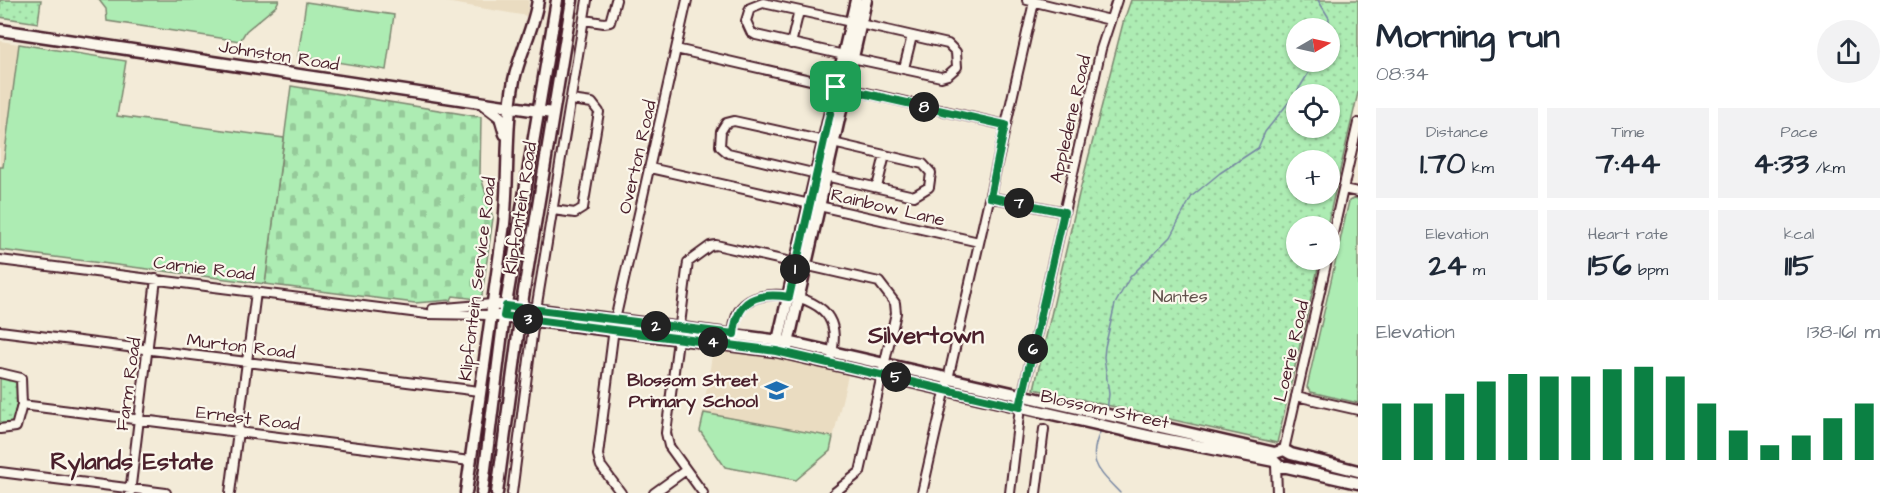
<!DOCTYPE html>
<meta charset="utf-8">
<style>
:root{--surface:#fff;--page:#f2f2f3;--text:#1f2937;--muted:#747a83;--accent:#0b8043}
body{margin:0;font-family:"Architects Daughter",sans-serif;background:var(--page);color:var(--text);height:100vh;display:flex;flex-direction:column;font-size:22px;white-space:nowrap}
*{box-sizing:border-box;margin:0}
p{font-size:20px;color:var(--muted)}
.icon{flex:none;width:33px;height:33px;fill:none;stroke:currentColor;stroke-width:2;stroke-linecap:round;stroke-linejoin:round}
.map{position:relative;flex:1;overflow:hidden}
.side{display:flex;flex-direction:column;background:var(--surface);width:540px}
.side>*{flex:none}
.needle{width:39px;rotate:81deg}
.controls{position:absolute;left:1286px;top:18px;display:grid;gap:12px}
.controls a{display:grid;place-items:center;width:54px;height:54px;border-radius:50%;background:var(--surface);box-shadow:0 2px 4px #0004;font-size:30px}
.pin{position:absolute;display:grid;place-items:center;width:51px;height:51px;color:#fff;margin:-26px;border-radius:12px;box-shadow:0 3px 9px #0006}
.km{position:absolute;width:30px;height:30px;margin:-15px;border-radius:50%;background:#222;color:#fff;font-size:16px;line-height:30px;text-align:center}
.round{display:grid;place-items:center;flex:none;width:63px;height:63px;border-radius:32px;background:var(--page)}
.headline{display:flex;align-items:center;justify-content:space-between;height:102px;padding:0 18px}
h1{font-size:33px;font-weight:700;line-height:45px}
.figures{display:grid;grid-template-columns:repeat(3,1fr);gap:9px;height:102px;padding:6px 18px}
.figures div{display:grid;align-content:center;border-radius:0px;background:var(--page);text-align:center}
.figures b{font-size:30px;font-weight:700}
.figures small{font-size:16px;font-weight:400}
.figures p{font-size:16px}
.chart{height:168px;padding:12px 18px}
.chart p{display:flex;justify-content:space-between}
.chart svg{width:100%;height:108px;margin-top:6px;stroke:var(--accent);stroke-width:6}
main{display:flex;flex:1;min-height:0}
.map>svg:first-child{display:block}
.built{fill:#eadcc1}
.cemetery{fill:url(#cemetery-stones);stroke:#7c866f;stroke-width:1.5}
.park{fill:url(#park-dots);stroke:#7c866f;stroke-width:1.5;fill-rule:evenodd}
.pitch{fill:#adecb3;stroke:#7c866f;stroke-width:1.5}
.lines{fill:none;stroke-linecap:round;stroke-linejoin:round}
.stream{stroke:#7585a2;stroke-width:1.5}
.street-casing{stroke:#4a1f2b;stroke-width:12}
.secondary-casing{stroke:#4a1f2b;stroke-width:15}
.street{stroke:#fbf7ec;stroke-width:8}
.secondary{stroke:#fbf7ec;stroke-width:10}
.route-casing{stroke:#fff;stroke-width:12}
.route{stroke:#0b8043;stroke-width:8}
.labels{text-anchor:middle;stroke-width:4.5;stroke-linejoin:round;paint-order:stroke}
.street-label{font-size:18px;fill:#4a1f2b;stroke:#fbf7ec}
.park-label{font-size:18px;fill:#63524d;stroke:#fbf7ec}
.poi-label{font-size:18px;font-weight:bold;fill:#4a1f2b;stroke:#fbf7ec;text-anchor:end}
.district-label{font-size:24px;font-weight:bold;fill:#4a1f2b;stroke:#fbf7ec}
</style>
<main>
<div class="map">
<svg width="1358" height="493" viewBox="0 0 1358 493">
<defs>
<pattern id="cemetery-stones" width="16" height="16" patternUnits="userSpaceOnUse" patternTransform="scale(1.5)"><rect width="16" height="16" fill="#adecb3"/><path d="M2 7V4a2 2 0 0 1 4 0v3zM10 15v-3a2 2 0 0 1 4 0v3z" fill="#96ca9a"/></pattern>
<pattern id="park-dots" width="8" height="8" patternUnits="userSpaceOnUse" patternTransform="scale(1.5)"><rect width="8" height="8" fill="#adecb3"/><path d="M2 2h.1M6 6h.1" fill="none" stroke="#96ca9a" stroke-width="1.8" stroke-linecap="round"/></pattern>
</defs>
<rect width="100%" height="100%" fill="#f3ebd8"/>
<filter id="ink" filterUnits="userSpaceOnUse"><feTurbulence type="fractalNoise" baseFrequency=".0167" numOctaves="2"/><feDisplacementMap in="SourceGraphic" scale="12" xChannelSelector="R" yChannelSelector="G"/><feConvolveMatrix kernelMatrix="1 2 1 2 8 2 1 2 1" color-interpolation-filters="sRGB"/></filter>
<g filter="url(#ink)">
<path class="built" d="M434,0h95l-2,16z
M0,41l19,3 -16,123h-3z
M714,343l136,24 -20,84 -34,29 -71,-13 -25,-36z"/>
<path class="cemetery" d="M291,86l190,31 -1,57 13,44 -11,77 -5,4 -24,-3 -2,4 -36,3 -150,-19z"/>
<path class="park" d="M0,0h41l-3,23 -38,-6z
M1131,0h227v93l-31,133h-31v34h24l-43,183 -243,-54 45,-195 44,-171zM1329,28v34h-33v-34zM1329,94v34h-33v-34zM1296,160h33v34h-33z
M0,378l15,1 4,7 -5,35 -5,5 -9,-1z"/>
<path class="pitch" d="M99,0h180l-3,6 -30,25 -6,10 -133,-20 -1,-12z
M306,2l88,13 -8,55 -88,-14z
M19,44l107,17 -9,55 167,22 -19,146 -265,-34v-83h3z
M1354,198l4,1v204l-47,-11 -4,-5 42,-186z
M704,413l129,24 -3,14 -34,29 -71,-13 -25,-36z"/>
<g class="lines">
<path class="stream" d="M1318,0l11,18 -1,10
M1107,411l2,-17 -5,-37 1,-10 10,-43 15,-27 40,-40 22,-41 28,-23 38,-25 7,-16 32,-40 18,-30
M1101,430c-15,32 -3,40 19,63"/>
<defs>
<path id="street" d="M1027,0l83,20
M584,20l20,3 6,-1 6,-22
M791,44l8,-33
M676,49l329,76
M844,55l-88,-20 -5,-3 -5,-11 4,-13 13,-5 88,19
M852,58l89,19 7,-2 9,-8 -1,-15 -8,-8 -88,-20
M904,68l8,-32
M650,168l329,74
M817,174l-89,-21 -8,-7 1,-15 5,-8 8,-2 90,20
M825,176l89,20 15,-9 2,-14 -8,-9 -90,-21
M877,187l8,-32
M1343,189l15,3
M990,197l74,15
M553,210l22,3 8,-5 16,-96 -7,-9 -21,-3
M1329,251l29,-128
M0,260l427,54 63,1
M433,309l59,-5
M0,331l479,60
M733,340c1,-11 1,-23 8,-32 18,-23 75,-14 88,10 7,12 5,24 3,37
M0,373l21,5 1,27 -6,22 -16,2
M1296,396l62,14
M22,405l448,56
M1284,450l43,-190
M1276,464l1,29
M0,472l166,21
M130,493l26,-214
M230,493l26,-201
M512,493l21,-165 54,-328
M621,493l-20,-27 -3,-11 17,-135 72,-320
M654,493l32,-23
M703,493l-34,-47 -3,-13 22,-171 22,-16 6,-1 163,37 16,21 1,10 -36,159 -26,21
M922,493l112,-491
M1010,493l10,-86 81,-358 16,-49
M1036,493l8,-64"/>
<path id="secondary" d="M0,30l552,83
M483,104l17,13 5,17
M492,304l296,38 487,111
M490,315l286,36 377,86 121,24
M777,345l79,-345
M787,348l79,-348
M1275,453l9,-3 7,4 67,17
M1274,461l6,6h7l71,16
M466,493l38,-269c5,-48 1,-96 10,-144 6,-28 20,-52 24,-80
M482,493l22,-177 53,-316
M497,493l26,-196 49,-297"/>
</defs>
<use href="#street" class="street-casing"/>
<use href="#secondary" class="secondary-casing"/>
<use href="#street" class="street"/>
<use href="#secondary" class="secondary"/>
</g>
</g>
<g class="lines" filter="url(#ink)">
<defs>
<path id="route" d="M836,87l169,38 -15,72 74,15 -44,195 -244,-56 -272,-35 2,-10 228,28c3,-35 23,-42 55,-37z"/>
</defs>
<use href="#route" class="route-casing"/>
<use href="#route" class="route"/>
</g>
<defs>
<symbol id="school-bare" viewBox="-9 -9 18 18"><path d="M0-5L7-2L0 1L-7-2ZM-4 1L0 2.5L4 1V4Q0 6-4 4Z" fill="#1f6fb2" stroke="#fbf7ec" stroke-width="2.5" paint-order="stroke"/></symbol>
</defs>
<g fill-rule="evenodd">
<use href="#school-bare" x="760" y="374" width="33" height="33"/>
</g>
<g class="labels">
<g class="street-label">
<text transform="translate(279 55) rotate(9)" y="6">Johnston Road</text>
<text transform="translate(1070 119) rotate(-77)" y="6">Appledene Road</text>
<text transform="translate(637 157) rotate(-77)" y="6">Overton Road</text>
<text transform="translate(888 207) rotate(13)" y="6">Rainbow Lane</text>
<text transform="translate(520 208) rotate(-81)" y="6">Klipfontein Road</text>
<text transform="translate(204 268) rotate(7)" y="6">Carnie Road</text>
<text transform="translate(477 279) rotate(-83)" y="6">Klipfontein Service Road</text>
<text transform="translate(241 346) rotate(7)" y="6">Murton Road</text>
<text transform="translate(1291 351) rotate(-77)" y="6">Loerie Road</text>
<text transform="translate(128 384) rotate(-82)" y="6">Farm Road</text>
<text transform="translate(1105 409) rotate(12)" y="6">Blossom Street</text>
<text transform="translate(248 418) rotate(7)" y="6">Ernest Road</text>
</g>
<g class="park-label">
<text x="1180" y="302">Nantes</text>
</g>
<g class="poi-label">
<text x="758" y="386">Blossom Street<tspan x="758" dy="21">Primary School</tspan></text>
</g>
<g class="district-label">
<text x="926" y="343">Silvertown</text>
<text x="132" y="469">Rylands Estate</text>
</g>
</g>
</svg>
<div class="controls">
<a><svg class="needle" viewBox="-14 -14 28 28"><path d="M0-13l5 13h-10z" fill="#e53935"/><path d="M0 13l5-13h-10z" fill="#747a83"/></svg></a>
<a><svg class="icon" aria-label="locate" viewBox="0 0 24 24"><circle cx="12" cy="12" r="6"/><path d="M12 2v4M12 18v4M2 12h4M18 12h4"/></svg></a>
<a>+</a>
<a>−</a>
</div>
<div class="pin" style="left:836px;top:87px;background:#1e9e55"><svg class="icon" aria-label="arrive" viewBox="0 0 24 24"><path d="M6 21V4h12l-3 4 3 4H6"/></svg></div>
<b class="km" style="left:795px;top:269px">1</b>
<b class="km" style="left:656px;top:326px">2</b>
<b class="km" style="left:528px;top:319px">3</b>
<b class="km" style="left:713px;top:342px">4</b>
<b class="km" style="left:896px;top:377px">5</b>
<b class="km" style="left:1033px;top:349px">6</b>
<b class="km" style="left:1019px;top:203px">7</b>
<b class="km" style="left:924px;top:107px">8</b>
</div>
<section class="side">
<div class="headline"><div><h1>Morning run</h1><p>08:34</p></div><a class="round"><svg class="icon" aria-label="share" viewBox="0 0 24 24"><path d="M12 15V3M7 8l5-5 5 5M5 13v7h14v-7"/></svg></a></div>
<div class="figures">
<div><p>Distance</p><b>1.70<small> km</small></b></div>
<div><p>Time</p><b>7:44</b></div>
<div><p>Pace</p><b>4:33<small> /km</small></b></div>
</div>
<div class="figures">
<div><p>Elevation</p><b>24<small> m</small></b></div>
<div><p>Heart rate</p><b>156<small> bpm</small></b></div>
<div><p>kcal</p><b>115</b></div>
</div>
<div class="chart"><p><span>Elevation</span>138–161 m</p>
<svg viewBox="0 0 160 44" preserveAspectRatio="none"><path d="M5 44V21M15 44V21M25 44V17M35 44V12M45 44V9M55 44V10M65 44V10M75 44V7M85 44V6M95 44V10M105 44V21M115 44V32M125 44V38M135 44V34M145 44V27M155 44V21"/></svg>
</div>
</section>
</main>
